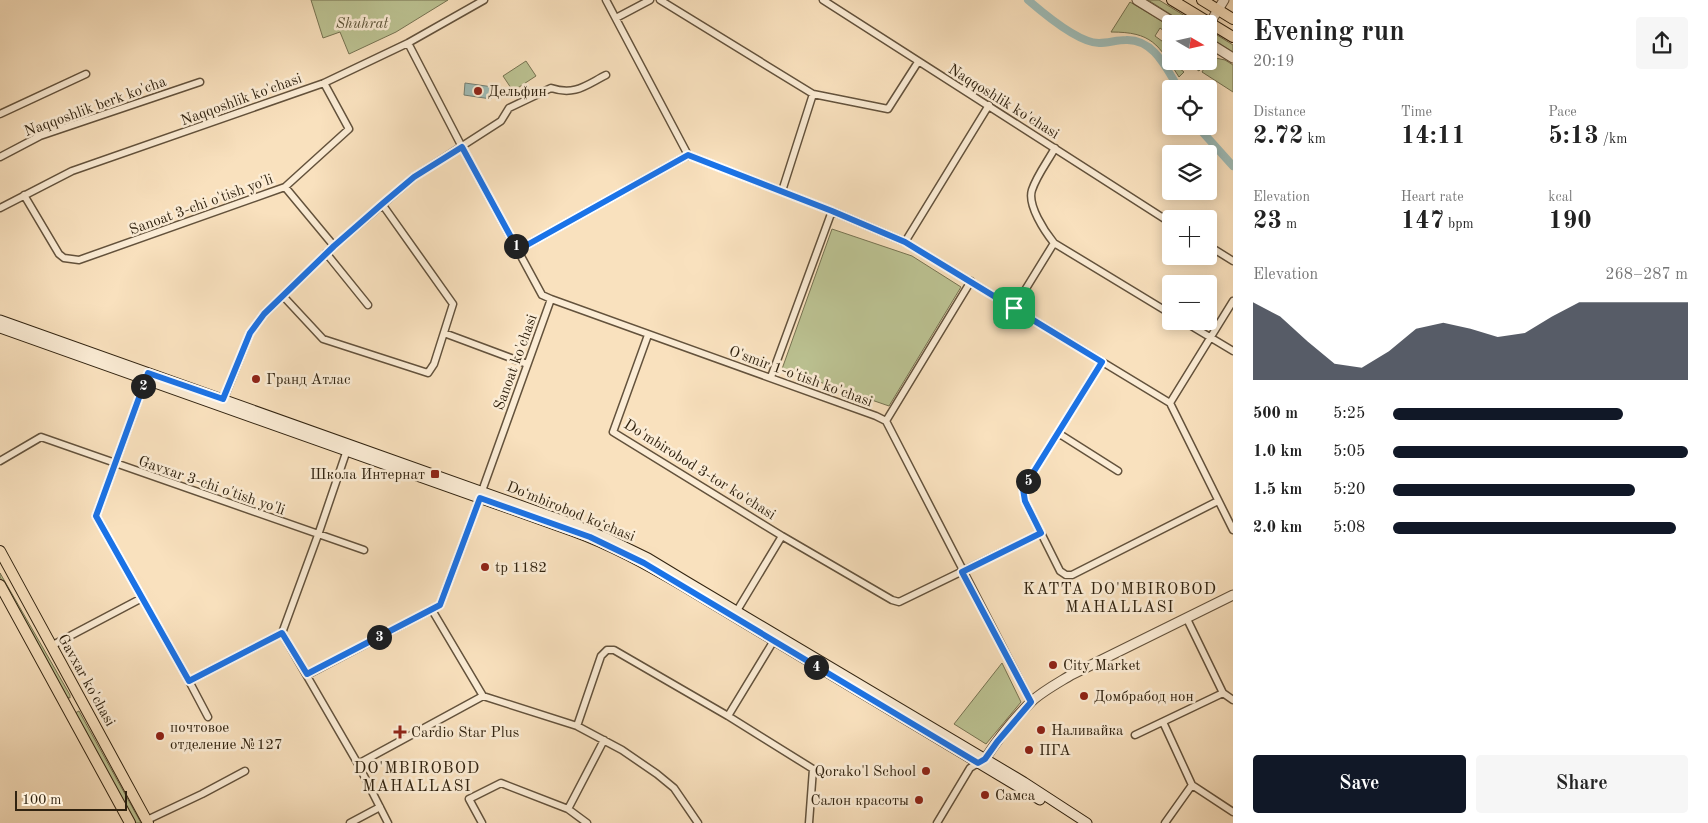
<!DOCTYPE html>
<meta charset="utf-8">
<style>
:root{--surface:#fff;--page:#f6f6f6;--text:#222;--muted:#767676;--accent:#111827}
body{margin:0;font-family:"Old Standard TT",serif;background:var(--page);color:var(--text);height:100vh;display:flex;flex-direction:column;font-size:19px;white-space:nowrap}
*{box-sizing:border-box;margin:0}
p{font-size:16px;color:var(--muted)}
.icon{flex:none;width:28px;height:28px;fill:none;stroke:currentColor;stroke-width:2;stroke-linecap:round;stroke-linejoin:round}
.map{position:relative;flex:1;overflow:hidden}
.details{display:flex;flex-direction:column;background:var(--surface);width:475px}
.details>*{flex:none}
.needle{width:32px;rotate:99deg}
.buttons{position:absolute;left:1162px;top:15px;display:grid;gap:10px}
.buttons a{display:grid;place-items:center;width:55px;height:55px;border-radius:5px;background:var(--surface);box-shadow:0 2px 12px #0003;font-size:25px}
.scale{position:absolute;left:15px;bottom:12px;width:112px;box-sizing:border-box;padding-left:5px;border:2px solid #312310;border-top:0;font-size:14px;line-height:18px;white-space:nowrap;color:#312310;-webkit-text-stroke:4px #fbecd5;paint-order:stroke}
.pin{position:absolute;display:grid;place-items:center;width:42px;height:42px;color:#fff;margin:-21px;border-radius:10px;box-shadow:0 2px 8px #0006}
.km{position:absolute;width:25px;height:25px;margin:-12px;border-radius:50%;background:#222;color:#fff;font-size:14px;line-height:25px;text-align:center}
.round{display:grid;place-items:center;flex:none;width:52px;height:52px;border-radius:5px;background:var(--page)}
.head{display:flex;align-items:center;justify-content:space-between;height:85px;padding:0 20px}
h1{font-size:28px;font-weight:800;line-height:38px}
.figures{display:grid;grid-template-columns:repeat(3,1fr);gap:8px;height:85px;padding:5px 20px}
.figures div{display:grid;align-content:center}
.figures b{font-size:25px;font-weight:800}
.figures small{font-size:14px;font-weight:400}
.figures p{font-size:14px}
.chart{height:140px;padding:10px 20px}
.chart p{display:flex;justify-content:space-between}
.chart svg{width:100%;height:90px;margin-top:5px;fill:var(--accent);opacity:.7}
.primary-button{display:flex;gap:10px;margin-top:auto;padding:10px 20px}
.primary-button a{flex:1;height:58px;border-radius:5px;background:var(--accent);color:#fff;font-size:20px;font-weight:800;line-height:58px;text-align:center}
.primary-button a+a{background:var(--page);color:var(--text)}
ul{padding:0 20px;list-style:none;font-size:16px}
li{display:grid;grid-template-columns:80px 60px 1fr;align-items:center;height:38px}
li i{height:12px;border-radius:6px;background:var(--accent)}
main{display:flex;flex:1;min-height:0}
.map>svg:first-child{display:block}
.green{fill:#bcc393;stroke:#767352}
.water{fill:#9fbcb7;stroke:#737f74}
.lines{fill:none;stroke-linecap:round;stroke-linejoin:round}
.canal{stroke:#9fbcb7;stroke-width:8}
.minor-casing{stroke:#63523c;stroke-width:9}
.tertiary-casing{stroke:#63523c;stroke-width:11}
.secondary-casing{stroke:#312310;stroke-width:11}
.primary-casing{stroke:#312310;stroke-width:12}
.minor{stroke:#fbecd5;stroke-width:6}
.tertiary{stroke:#fbecd5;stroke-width:9}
.secondary{stroke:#fbecd5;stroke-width:9}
.primary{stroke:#f9e1be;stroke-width:10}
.route-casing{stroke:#fff;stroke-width:10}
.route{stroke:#1a73e8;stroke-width:6}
.poi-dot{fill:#8f2418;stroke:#fbecd5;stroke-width:2}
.labels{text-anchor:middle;stroke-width:5;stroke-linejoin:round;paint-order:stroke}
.park-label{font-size:15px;font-style:italic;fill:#5b5337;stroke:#fbecd5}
.poi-label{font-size:15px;fill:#312310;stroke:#fbecd5;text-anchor:start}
.street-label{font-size:15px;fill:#312310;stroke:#fbecd5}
.neighbourhood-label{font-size:16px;letter-spacing:1px;fill:#312310;stroke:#fbecd5}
</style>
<main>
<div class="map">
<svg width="1233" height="823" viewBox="0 0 1233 823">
<rect width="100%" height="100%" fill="#f9e1be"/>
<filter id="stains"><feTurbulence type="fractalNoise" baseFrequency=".004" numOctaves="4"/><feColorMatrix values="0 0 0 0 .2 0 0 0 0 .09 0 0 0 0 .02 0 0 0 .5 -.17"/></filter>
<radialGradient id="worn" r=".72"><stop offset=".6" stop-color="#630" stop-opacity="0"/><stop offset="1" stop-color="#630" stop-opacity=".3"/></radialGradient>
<path class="green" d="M311,0h137l-52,32 -47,22 -9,-22 -17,6z
M1148,0h11l39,24h-12z
M1130,2l38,23 -4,6 -4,-3 -5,8 11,8 3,-4 2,2 -2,3 2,2v14h29l4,3 -5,7 -15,-10 -5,7 5,4 -5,5c-21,-33 -27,-45 -68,-45z
M1209,30l24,15v7l-24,-15z
M1211,57l14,3 8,5v27l-31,-20z
M526,61l10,15 -23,15 -10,-15z
M832,229l80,27 49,31 -72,119 -107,-37z
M0,573l70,122v3l-4,-1 -66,-120z
M1002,663l19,39 -35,42 -32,-20z
M79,711l62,112h-5l-61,-110z"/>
<path class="water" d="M465,83l28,4 -2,12 -27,-4z"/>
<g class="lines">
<path class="canal" d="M1028,0c15,13 51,43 71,43 9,0 18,-3 27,-3 28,-1 40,28 53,49
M1197,126l36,40"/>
<defs>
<path id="minor" d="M606,0l82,155 144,56 73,31 265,161 63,127
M660,0l153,94 75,15 30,-47
M823,0l348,223
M616,18l34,-18
M408,43l54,104 80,148 9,4 -69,192
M0,114l86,-40
M1055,148c-7,13 -18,27 -23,42 -5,15 13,42 22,53l117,71
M0,157l40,-21 160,-54
M285,187l49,59
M782,191l31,-97
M24,195l35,59 5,4 15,2 206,-73 64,-58 -25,-46
M0,208l72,-37 252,-88 84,-40 76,-43
M905,242l84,-137
M1209,246l24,15
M518,250l170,-95
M326,253l42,52
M283,296l40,43 105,34 6,-9 19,-60 -71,-100
M551,299l325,117 10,5 145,281
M1014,308l40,-65
M1183,321l50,30
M444,333l83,31
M648,335l-35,97 169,104 110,64 7,2 142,-69
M1102,362l-79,127 2,12 35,70 6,4h6l146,-74
M147,376l-51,140 93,165 93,-48 36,-98 30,-88
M771,377l61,-166
M222,403l28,-70 14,-19 70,-68 80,-69 87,-56 8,-13 42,-20c24,8 35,-3 55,-13
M1170,403l63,-102
M886,421l85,-140
M1058,433l60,38
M0,461l41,-24 323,113
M432,610l51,86 94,30 45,24 35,24 17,14 24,35
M735,614l47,-78
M1187,619l36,74 10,7
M282,633l76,131 30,59
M51,646l91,-48
M307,675l133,-70 40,-107
M189,681l19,36
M728,716l48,-79
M1163,722l29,63 -27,38
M577,726l24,-70 6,-6h7l114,66 85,53 -4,54
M1135,735l88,-42
M358,764l125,-68
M1192,785l41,27
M568,809l36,-69
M147,820l55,-26 43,-23
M350,823l30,-16
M482,823l-13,-24 32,-16 67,26 19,14
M937,823l33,-55 8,-5"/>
<path id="tertiary" d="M1137,0l39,24
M1210,23l14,-23
M1209,43l24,15
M985,759c13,-20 29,-41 47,-58 11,-10 26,-18 39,-26l162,-80"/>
<path id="secondary" d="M0,320l573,204 38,16 37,18 38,23 338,201 63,41
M0,328l572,203c39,14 75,34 111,55l357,214"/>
<path id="primary" d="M1172,0l61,37
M1202,0l31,19
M0,551l148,272
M0,585l130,238"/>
</defs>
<use href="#minor" class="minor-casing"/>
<use href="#tertiary" class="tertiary-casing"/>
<use href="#secondary" class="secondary-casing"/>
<use href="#primary" class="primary-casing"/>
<use href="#minor" class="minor"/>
<use href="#tertiary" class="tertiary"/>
<use href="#secondary" class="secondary"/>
<use href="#primary" class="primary"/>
</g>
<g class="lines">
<defs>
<path id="route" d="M462,147l56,103 170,-95 144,56 73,31 197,120 -79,127 2,12 16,32 -79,39 69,130 -34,40 -12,17 -7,4 -334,-200 -54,-26 -110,-39 -40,107 -133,69 -25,-41 -93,48 -93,-165 52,-143 75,26 27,-66 14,-19 70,-68 48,-42 32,-27z"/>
</defs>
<use href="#route" class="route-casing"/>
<use href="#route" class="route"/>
</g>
<g class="poi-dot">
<circle cx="478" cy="91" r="5"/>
<circle cx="256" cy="379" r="5"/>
<rect x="430" y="469" width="10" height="10" rx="2.5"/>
<circle cx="485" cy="567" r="5"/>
<circle cx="1053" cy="665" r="5"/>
<circle cx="1084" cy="696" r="5"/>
<circle cx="1041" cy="730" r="5"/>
<path d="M397.5 724.5h5v5h5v5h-5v5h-5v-5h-5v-5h5z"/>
<circle cx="160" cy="736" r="5"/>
<circle cx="1029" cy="750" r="5"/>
<circle cx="926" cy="771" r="5"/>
<circle cx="985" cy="795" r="5"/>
<circle cx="919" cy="800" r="5"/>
</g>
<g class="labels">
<g class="park-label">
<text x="362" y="28">Shuhrat</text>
</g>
<g class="poi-label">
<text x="488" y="96">Дельфин</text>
<text x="266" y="384">Гранд Атлас</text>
<text x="425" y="479" text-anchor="end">Школа Интернат</text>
<text x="495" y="572">tp 1182</text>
<text x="1063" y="670">City Market</text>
<text x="1094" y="701">Домбрабод нон</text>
<text x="170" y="732">почтовое<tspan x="170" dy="17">отделение №127</tspan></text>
<text x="1051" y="735">Наливайка</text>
<text x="411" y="737">Cardio Star Plus</text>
<text x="1039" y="755">ПГА</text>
<text x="916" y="776" text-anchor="end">Qorako'l School</text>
<text x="995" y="800">Самса</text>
<text x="909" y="805" text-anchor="end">Салон красоты</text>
</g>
<g class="street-label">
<text transform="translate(241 99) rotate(-20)" y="5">Naqqoshlik ko'chasi</text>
<text transform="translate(1004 101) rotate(32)" y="5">Naqqoshlik ko'chasi</text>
<text transform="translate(95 106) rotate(-20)" y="5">Naqqoshlik berk ko'cha</text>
<text transform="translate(201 204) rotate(-20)" y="5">Sanoat 3-chi o'tish yo'li</text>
<text transform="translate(515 362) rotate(-70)" y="5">Sanoat ko'chasi</text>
<text transform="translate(801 376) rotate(20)" y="5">O'smir 1-o'tish ko'chasi</text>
<text transform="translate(700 469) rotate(32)" y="5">Do'mbirobod 3-tor ko'chasi</text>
<text transform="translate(212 485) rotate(19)" y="5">Gavxar 3-chi o'tish yo'li</text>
<text transform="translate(571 511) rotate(22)" y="5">Doʻmbirobod koʻchasi</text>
<text transform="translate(87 680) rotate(61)" y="5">Gavxar ko'chasi</text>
</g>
<g class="neighbourhood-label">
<text x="1120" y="594">KATTA DO'MBIROBOD<tspan x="1120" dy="18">MAHALLASI</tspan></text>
<text x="417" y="773">DO'MBIROBOD<tspan x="417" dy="18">MAHALLASI</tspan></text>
</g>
</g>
<rect width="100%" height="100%" filter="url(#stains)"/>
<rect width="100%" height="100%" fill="url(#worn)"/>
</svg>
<div class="buttons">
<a><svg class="needle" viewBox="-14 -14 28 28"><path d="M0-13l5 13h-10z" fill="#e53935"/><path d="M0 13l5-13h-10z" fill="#767676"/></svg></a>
<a><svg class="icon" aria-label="locate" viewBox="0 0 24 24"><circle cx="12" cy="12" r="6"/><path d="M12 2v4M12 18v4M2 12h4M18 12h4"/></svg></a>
<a><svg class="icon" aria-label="layers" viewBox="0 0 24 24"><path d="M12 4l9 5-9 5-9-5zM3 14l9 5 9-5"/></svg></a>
<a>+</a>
<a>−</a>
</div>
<div class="scale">100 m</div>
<div class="pin" style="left:1014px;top:308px;background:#1e9e55"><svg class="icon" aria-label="arrive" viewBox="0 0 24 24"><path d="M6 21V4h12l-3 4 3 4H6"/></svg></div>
<b class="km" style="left:516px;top:246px">1</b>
<b class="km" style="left:143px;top:386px">2</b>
<b class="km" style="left:379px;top:637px">3</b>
<b class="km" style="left:816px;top:667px">4</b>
<b class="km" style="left:1028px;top:481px">5</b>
</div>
<section class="details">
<div class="head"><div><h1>Evening run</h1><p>20:19</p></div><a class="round"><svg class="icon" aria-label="share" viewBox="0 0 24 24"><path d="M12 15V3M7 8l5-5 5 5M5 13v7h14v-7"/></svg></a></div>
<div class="figures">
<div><p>Distance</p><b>2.72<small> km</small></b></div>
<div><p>Time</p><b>14:11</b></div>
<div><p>Pace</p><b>5:13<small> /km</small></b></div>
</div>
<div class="figures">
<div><p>Elevation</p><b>23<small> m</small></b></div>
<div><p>Heart rate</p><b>147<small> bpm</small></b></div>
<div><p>kcal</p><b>190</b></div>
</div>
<div class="chart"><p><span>Elevation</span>268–287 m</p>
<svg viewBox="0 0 160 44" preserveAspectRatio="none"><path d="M0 44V6L10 13L20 25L30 36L40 38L50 30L60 19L70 16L80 19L90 23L100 21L110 13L120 6L130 6L140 6L150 6L160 6V44z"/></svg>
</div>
<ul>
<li><b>500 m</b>5:25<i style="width:78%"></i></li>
<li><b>1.0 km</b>5:05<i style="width:100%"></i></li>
<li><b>1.5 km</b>5:20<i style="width:82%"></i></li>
<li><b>2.0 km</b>5:08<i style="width:96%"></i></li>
</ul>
<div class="primary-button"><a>Save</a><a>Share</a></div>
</section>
</main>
